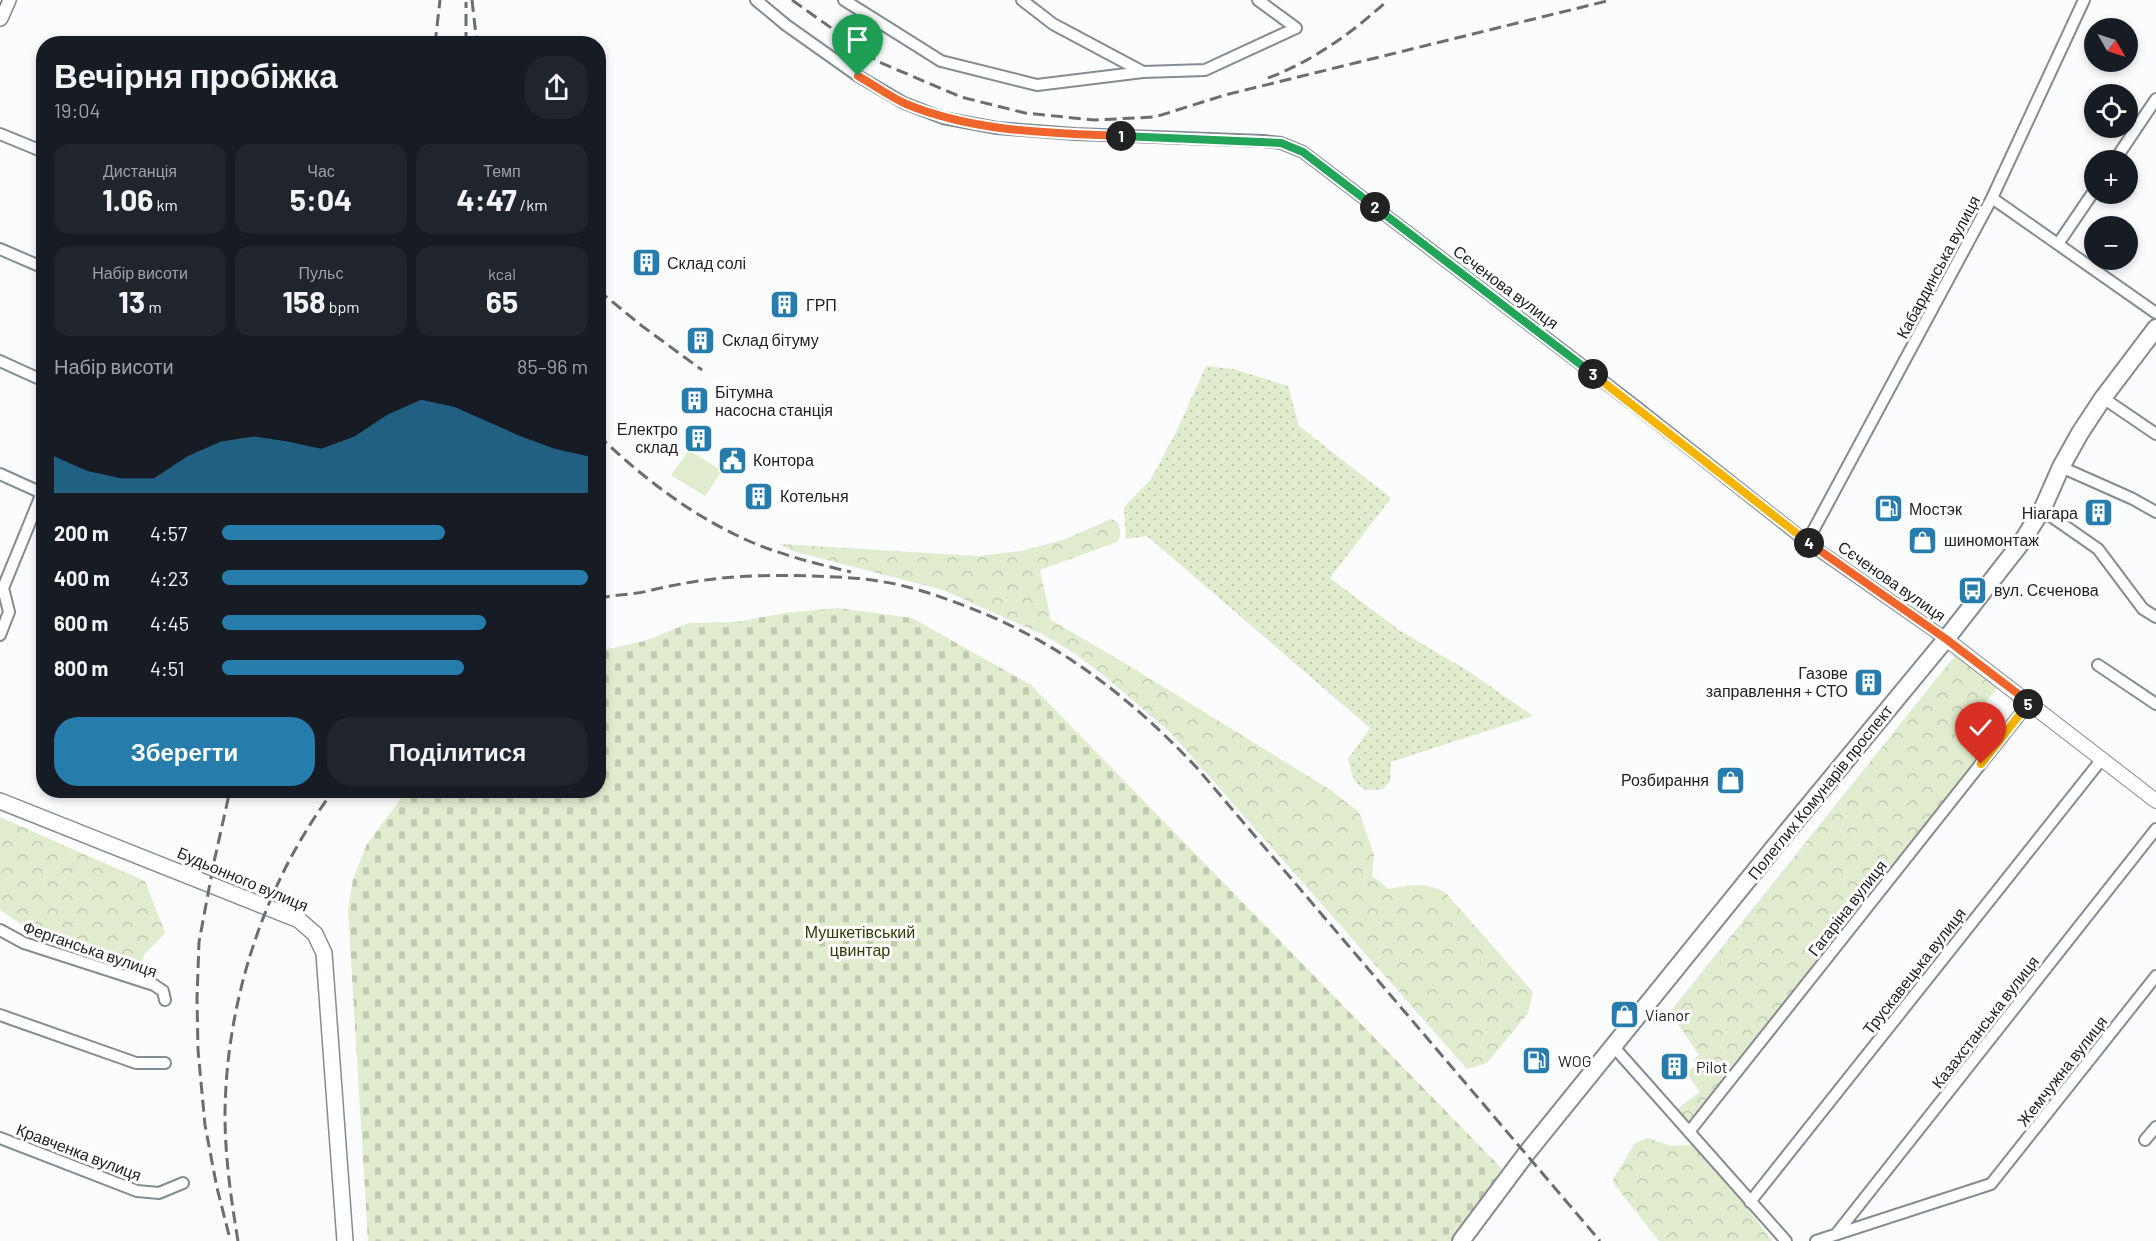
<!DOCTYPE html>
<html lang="uk">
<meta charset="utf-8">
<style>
:root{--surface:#171b24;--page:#20242c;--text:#f1f3f6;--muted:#9ea1a6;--accent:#267dac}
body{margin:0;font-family:Barlow,sans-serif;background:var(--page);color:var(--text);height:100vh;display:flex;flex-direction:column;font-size:22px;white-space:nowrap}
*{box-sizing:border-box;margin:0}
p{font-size:20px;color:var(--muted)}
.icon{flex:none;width:33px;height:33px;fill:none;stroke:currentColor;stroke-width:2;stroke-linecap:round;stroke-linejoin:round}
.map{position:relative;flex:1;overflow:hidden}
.details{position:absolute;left:36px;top:36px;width:570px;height:762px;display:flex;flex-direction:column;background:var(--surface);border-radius:24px;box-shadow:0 3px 9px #0003}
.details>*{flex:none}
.needle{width:39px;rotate:129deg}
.buttons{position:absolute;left:2084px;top:18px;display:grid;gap:12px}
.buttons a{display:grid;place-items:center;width:54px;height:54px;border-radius:50%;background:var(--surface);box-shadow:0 3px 9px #0003;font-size:30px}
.pin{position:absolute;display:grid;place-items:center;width:51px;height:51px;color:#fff;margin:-62px -26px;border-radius:50% 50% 50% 0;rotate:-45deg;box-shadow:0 0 6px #0007}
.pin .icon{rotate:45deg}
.km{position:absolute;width:30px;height:30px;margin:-15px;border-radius:50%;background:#222;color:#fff;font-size:16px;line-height:30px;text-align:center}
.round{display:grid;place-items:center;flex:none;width:63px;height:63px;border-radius:24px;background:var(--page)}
.overview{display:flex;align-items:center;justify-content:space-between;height:102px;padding:0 18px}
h1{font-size:33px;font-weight:700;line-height:45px}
.metrics{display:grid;grid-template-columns:repeat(3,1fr);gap:9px;height:102px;padding:6px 18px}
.metrics div{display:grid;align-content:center;border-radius:15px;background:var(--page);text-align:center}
.metrics b{font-size:30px;font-weight:700}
.metrics small{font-size:16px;font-weight:400}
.metrics p{font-size:16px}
.chart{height:168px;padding:12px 18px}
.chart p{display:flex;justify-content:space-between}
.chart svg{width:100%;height:108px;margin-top:6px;fill:var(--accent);opacity:.7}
.cta{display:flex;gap:12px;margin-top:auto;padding:12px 18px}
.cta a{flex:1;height:69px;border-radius:24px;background:var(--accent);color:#fff;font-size:24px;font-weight:700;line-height:69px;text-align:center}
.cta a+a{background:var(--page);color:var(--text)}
ul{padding:0 18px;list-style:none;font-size:20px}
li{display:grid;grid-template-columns:96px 72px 1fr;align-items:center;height:45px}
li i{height:15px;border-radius:8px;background:var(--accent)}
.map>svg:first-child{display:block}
.grass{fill:url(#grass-dots)}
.forest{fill:url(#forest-crowns)}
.cemetery{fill:url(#cemetery-stones)}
.park{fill:#e1ecce}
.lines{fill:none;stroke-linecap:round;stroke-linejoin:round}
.minor-casing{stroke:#848c93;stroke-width:14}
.tertiary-casing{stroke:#848c93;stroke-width:16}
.secondary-casing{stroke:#848c93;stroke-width:18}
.primary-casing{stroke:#848c93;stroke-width:20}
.minor{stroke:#fff;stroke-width:10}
.tertiary{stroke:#fff;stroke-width:14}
.secondary{stroke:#fff;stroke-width:15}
.primary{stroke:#fff;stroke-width:16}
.tram{stroke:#6b6e70;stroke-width:1.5}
.rail{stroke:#6b6e70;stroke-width:3;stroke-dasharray:12 6;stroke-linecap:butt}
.split-1-casing{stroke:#fff;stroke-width:12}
.split-2-casing{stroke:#fff;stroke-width:12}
.split-3-casing{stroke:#fff;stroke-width:12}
.split-4-casing{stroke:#fff;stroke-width:12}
.split-5-casing{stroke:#fff;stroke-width:12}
.split-6-casing{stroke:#fff;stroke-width:12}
.split-1{stroke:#f0652b;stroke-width:8}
.split-2{stroke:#22a559;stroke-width:8}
.split-3{stroke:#22a559;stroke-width:8}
.split-4{stroke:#f5b400;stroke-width:8}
.split-5{stroke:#f0652b;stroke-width:8}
.split-6{stroke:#f5b400;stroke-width:8}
.labels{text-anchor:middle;stroke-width:6;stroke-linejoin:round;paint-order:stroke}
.poi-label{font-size:16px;fill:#202326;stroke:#fff;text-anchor:start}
.street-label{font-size:16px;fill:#202326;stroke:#fff}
.park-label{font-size:16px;fill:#2d3c00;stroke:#fff}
</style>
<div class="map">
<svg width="2156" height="1241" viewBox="0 0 2156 1241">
<defs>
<pattern id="grass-dots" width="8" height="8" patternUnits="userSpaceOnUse" patternTransform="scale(1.5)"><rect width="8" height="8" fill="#e1ecce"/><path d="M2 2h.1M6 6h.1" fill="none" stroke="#c1cab1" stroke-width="1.8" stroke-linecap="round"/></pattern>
<pattern id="forest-crowns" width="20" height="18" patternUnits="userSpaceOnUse" patternTransform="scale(1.5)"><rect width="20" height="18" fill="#e1ecce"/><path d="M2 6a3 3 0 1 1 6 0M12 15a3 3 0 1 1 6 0" fill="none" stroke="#c1cab1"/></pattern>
<pattern id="cemetery-stones" width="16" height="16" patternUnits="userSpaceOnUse" patternTransform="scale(1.5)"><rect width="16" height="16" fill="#e1ecce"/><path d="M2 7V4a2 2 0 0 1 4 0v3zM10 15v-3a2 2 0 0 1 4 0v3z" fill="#c1cab1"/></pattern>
</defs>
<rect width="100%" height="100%" fill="#fafcfd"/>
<path class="grass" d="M1206,366l27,3 55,17 11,40 92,72 -61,80 69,52 69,41 65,45 -142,46 -1,19 -7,8c-27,4 -29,-6 -35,-30l22,-31 -223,-192 -21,3 -2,-32 27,-28 25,-47z"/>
<path class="forest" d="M1111,519l5,2c5,6 6,15 1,21l-77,28 11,50 77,45 201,124 30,23 15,43 -2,21 17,13c23,-4 34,-7 56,3l88,100 -5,21 -41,50 -20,6 -297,-337 -68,-58 -28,-21 -30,-18 -101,-45 -151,-39 -13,-7 200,12 42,-5 42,-11z
M1957,653l41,34 -30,37 23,20 -299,378h-5l-10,-13 23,-17 -14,-20 11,-7 -4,-5 6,-5 -29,-43z
M0,817l145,64 20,52 -20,20 -9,20 -114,-48 -22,-15z
M1648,1138l23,8 29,-2 72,97h-113l-47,-60 23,-38z"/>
<path class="cemetery" d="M838,608l74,10 119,67 475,488 -55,68h-1083l-20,-331 5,-31 14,-35 36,-48 4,-6h191l1,-139 46,-10 44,-18 47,-1 48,-9z"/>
<path class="park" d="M689,450l33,21 -17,25 -34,-21z"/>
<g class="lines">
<defs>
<path id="minor" d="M756,0l30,25 72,51 46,27 39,15 54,10 78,6 188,7 18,2 22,9 331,253 173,137 139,97
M844,0l97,61 96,24 106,-13
M1022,0l31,24 90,48 62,-2 91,-42 -38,-28
M0,134l44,18
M2115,160l41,-61
M1992,198l164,115
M2058,244l36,-53
M0,249l44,19
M0,361l44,20
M2103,398l53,36
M2061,467l72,32 23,13
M0,474l42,19
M2042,510l56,39 45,60 13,8
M1807,542l185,-344 92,-198
M0,635l9,-23 -6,-24 41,-100
M2098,665l58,39
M0,930l24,13 130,42 9,6 2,9
M0,1015l136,48h29
M1613,1046l173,195
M1689,1132l340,-429
M0,1138l137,53 22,2 24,-10
M2145,1140l11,-13
M1750,1202l352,-443
M1837,1233l319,-404
M1816,1241l175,-57 165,-208"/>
<path id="tertiary" d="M1946,639l210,162"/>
<path id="secondary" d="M0,18l8,-18
M0,801l299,119 16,14 9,19 21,288"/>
<path id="primary" d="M1461,1241l65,-87 250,-309 170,-206 75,-96 21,-33 19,-43 19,-34 23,-35 53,-70"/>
</defs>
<use href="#minor" class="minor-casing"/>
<use href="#tertiary" class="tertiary-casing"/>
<use href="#secondary" class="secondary-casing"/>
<use href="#primary" class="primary-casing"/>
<use href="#minor" class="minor"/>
<use href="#tertiary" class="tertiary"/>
<use href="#secondary" class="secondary"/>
<use href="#primary" class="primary"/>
<path class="tram" d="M0,5l2,-5"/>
<path class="rail" d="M472,0l5,44
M792,0l87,62 82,35 64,16 69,7 61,-3 70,-22 386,-95
M435,44l5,-44
M466,44v-42
M1268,78c45,-17 84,-45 120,-78
M598,290l44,36 60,44
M598,435c45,43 94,81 151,106 32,14 68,23 102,31
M598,599c16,-5 34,-4 50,-8 56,-14 104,-17 162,-15 22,1 45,1 68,5 29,4 59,14 87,25 93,35 164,90 232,162l403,473
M229,1235l-12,-47 -12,-63 -7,-75 -1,-52 2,-56 15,-80 16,-72
M238,1241c-7,-42 -13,-84 -13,-127 1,-114 40,-233 109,-324"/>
</g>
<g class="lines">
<defs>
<path id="split-1" d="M858,76c16,9 32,21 48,28 68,28 143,29 215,32"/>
<path id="split-2" d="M1121,136l160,7 22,9 72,55"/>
<path id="split-3" d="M1375,207l218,167"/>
<path id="split-4" d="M1593,374l216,169"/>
<path id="split-5" d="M1809,543l137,96 84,64 -2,1"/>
<path id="split-6" d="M1981,764l47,-60"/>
</defs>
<use href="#split-1" class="split-1-casing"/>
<use href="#split-2" class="split-2-casing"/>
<use href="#split-3" class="split-3-casing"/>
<use href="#split-4" class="split-4-casing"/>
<use href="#split-5" class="split-5-casing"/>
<use href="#split-6" class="split-6-casing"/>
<use href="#split-1" class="split-1"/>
<use href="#split-2" class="split-2"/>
<use href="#split-3" class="split-3"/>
<use href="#split-4" class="split-4"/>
<use href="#split-5" class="split-5"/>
<use href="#split-6" class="split-6"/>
</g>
<defs>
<symbol id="building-square" viewBox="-11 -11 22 22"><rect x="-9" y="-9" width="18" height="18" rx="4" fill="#267dac" stroke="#fff"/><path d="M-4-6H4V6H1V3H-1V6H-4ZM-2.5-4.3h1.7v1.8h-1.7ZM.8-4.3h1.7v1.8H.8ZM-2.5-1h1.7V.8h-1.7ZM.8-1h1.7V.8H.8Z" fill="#fff"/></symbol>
<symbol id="civic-square" viewBox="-11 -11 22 22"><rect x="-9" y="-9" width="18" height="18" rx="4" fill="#267dac" stroke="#fff"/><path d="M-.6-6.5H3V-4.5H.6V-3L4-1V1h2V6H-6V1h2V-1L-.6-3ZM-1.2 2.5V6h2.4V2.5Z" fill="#fff"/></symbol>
<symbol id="fuel-square" viewBox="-11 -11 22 22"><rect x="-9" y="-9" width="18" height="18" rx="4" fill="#267dac" stroke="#fff"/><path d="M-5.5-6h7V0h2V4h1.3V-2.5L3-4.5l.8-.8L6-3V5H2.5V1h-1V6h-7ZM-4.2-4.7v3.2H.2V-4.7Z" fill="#fff"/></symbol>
<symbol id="shop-square" viewBox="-11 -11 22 22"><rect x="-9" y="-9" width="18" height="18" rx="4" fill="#267dac" stroke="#fff"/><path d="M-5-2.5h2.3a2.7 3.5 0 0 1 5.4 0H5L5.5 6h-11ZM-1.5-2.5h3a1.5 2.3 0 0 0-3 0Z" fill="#fff"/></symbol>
<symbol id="bus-square" viewBox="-11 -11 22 22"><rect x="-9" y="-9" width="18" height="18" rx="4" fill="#267dac" stroke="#fff"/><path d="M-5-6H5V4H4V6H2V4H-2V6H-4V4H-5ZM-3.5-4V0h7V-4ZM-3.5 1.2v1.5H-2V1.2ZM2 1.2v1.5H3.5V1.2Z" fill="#fff"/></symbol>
</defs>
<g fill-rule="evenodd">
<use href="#building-square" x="630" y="246" width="33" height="33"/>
<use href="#building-square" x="768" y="288" width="33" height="33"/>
<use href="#building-square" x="684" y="324" width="33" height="33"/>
<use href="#building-square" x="678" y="384" width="33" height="33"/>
<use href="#building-square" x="682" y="422" width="33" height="33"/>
<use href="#civic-square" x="716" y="444" width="33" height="33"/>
<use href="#building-square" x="742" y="480" width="33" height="33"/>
<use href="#fuel-square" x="1872" y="492" width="33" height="33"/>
<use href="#building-square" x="2082" y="496" width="33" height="33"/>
<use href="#shop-square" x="1906" y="524" width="33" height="33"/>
<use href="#bus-square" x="1956" y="574" width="33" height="33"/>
<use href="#building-square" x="1852" y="666" width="33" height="33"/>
<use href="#shop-square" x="1714" y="764" width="33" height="33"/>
<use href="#shop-square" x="1608" y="998" width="33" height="33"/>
<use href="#fuel-square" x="1520" y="1044" width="33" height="33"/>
<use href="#building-square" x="1658" y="1050" width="33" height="33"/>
</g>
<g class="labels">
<g class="poi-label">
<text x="667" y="269">Склад солі</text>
<text x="806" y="311">ГРП</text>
<text x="722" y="346">Склад бітуму</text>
<text x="715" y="398">Бітумна<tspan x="715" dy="18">насосна станція</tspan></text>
<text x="678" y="435" text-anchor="end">Електро<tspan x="678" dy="18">склад</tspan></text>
<text x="753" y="466">Контора</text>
<text x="780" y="502">Котельня</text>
<text x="1909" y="515">Мостэк</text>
<text x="2078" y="519" text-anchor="end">Ніагара</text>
<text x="1944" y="546">шиномонтаж</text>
<text x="1994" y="596">вул. Сєченова</text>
<text x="1848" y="679" text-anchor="end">Газове<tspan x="1848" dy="18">заправлення + СТО</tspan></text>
<text x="1709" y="786" text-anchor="end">Розбирання</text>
<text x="1645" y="1021">Vianor</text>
<text x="1558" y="1067">WOG</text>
<text x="1696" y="1073">Pilot</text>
</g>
<g class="street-label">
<text transform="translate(1938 267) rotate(-62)" y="6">Кабардинська вулиця</text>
<text transform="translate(1506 287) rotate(37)" y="6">Сєченова вулиця</text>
<text transform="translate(1892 581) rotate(35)" y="6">Сєченова вулиця</text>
<text transform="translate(1820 792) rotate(-51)" y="6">Полеглих Комунарів проспект</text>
<text transform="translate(243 879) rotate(23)" y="6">Будьонного вулиця</text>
<text transform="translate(1847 908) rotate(-52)" y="6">Гагаріна вулиця</text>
<text transform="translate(90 949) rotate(19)" y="6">Ферганська вулиця</text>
<text transform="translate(1914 971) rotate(-52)" y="6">Трускавецька вулиця</text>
<text transform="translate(1985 1022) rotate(-52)" y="6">Казахстанська вулиця</text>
<text transform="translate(2062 1071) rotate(-52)" y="6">Жемчужна вулиця</text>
<text transform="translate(79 1152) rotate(21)" y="6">Кравченка вулиця</text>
</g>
<g class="park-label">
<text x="860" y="938">Мушкетівський<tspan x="860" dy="18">цвинтар</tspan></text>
</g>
</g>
</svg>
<div class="buttons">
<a><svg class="needle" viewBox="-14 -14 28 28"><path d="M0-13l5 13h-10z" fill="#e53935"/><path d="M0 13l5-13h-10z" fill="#9ea1a6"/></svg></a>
<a><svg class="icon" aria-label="locate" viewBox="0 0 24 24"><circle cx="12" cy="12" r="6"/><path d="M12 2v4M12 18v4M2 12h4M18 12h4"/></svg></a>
<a>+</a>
<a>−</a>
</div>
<div class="pin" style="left:858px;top:76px;background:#1e9e55"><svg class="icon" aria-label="arrive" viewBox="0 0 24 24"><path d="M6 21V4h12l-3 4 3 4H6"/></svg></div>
<div class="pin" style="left:1981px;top:764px;background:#d93025"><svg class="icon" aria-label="check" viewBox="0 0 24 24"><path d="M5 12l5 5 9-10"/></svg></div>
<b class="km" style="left:1121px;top:136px">1</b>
<b class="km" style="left:1375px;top:207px">2</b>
<b class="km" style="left:1593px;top:374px">3</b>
<b class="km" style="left:1809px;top:543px">4</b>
<b class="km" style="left:2028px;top:704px">5</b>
<section class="details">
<div class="overview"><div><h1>Вечірня пробіжка</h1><p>19:04</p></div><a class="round"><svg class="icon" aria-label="share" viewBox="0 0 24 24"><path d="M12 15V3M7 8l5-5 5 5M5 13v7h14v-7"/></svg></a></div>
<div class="metrics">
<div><p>Дистанція</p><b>1.06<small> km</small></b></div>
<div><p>Час</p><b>5:04</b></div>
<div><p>Темп</p><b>4:47<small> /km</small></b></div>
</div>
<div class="metrics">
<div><p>Набір висоти</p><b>13<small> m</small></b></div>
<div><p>Пульс</p><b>158<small> bpm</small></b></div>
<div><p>kcal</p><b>65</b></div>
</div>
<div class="chart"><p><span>Набір висоти</span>85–96 m</p>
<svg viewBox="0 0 160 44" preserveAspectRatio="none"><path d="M0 44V29L10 35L20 38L30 38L40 29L50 23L60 21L70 23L80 26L90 21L100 12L110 6L120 9L130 15L140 21L150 26L160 29V44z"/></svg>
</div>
<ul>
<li><b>200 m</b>4:57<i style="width:61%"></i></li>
<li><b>400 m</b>4:23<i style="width:100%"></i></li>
<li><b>600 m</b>4:45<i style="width:72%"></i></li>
<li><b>800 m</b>4:51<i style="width:66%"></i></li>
</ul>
<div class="cta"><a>Зберегти</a><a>Поділитися</a></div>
</section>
</div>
